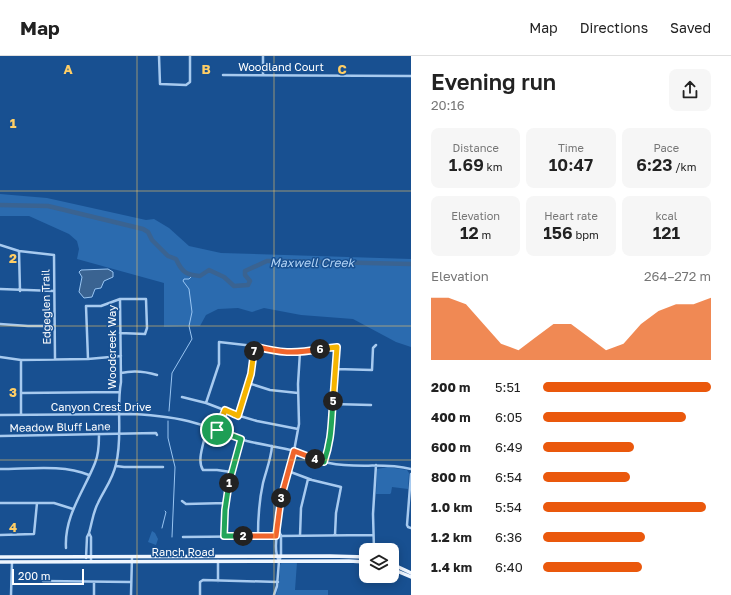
<!DOCTYPE html>
<meta charset="utf-8">
<style>
:root{--surface:#fff;--page:#f6f6f6;--text:#222;--muted:#767676;--line:#e0e0e0;--accent:#ea580c}
body{margin:0;font-family:"Golos Text",sans-serif;background:var(--page);color:var(--text);height:100vh;display:flex;flex-direction:column;font-size:15px;white-space:nowrap}
*{box-sizing:border-box;margin:0}
p{font-size:13px;color:var(--muted)}
.icon{flex:none;width:22px;height:22px;fill:none;stroke:currentColor;stroke-width:2;stroke-linecap:round;stroke-linejoin:round}
.map{position:relative;flex:1;overflow:hidden}
.side{display:flex;flex-direction:column;background:var(--surface);width:320px}
.side>*{flex:none}
.fabs{position:absolute;left:359px;top:487px;display:grid;gap:8px}
.fabs a{display:grid;place-items:center;width:40px;height:40px;border-radius:8px;background:var(--surface);box-shadow:0 2px 10px #0003;font-size:20px}
.scale{position:absolute;left:12px;bottom:10px;width:72px;box-sizing:border-box;padding-left:4px;border:2px solid #fff;border-top:0;font-size:11px;line-height:14px;white-space:nowrap;color:#fff;-webkit-text-stroke:3px #185091;paint-order:stroke}
.pin{position:absolute;display:grid;place-items:center;width:34px;height:34px;color:#fff;margin:-17px;border:2px solid #fff;border-radius:50%;box-shadow:0 1px 4px #0007}
.km{position:absolute;width:20px;height:20px;margin:-10px;border-radius:50%;background:#222;color:#fff;font-size:11px;line-height:20px;text-align:center}
.round{display:grid;place-items:center;flex:none;width:42px;height:42px;border-radius:8px;background:var(--page)}
.summary{display:flex;align-items:center;justify-content:space-between;height:68px;padding:0 20px}
h1{font-size:22px;font-weight:600;line-height:30px}
.stats{display:grid;grid-template-columns:repeat(3,1fr);gap:6px;height:68px;padding:4px 20px}
.stats div{display:grid;align-content:center;border-radius:8px;background:var(--page);text-align:center}
.stats b{font-size:17px;font-weight:600}
.stats small{font-size:11px;font-weight:400}
.stats p{font-size:11px}
.chart{height:112px;padding:8px 20px}
.chart p{display:flex;justify-content:space-between}
.chart svg{width:100%;height:72px;margin-top:4px;fill:var(--accent);opacity:.7}
ul{padding:0 20px;list-style:none;font-size:13px}
li{display:grid;grid-template-columns:64px 48px 1fr;align-items:center;height:30px}
li i{height:10px;border-radius:5px;background:var(--accent)}
header{display:flex;align-items:center;gap:24px;box-sizing:border-box;height:56px;padding:0 20px;background:var(--surface);border-bottom:1px solid var(--line)}
header strong{font-size:19px}
nav{display:flex;gap:22px;margin-inline-start:auto;font-size:14px}
main{display:flex;flex:1;min-height:0}
.map>svg:first-child{display:block}
.green{fill:#2b6baf}
.water{fill:#3a6391;stroke:#99c5f2}
.lines{fill:none;stroke-linecap:round;stroke-linejoin:round}
.stream{stroke:#99c5f2;stroke-width:1}
.river{stroke:#3a6391;stroke-width:4.5}
.minor{stroke:#a7caef;stroke-width:2.5}
.major{stroke:#eff6ff;stroke-width:3.5}
.split-1-casing{stroke:#fff;stroke-width:8}
.split-2-casing{stroke:#fff;stroke-width:8}
.split-3-casing{stroke:#fff;stroke-width:8}
.split-4-casing{stroke:#fff;stroke-width:8}
.split-5-casing{stroke:#fff;stroke-width:8}
.split-6-casing{stroke:#fff;stroke-width:8}
.split-7-casing{stroke:#fff;stroke-width:8}
.split-8-casing{stroke:#fff;stroke-width:8}
.split-9-casing{stroke:#fff;stroke-width:8}
.split-1{stroke:#22a559;stroke-width:5}
.split-2{stroke:#22a559;stroke-width:5}
.split-3{stroke:#f0652b;stroke-width:5}
.split-4{stroke:#f0652b;stroke-width:5}
.split-5{stroke:#22a559;stroke-width:5}
.split-6{stroke:#f5b400;stroke-width:5}
.split-7{stroke:#f0652b;stroke-width:5}
.split-8{stroke:#f5b400;stroke-width:5}
.split-9{stroke:#f5b400;stroke-width:5}
.grid{fill:none;stroke:#ffce65;stroke-width:1;stroke-opacity:0.55}
.labels{text-anchor:middle;stroke-width:3;stroke-linejoin:round;paint-order:stroke}
.street-label{font-size:11px;fill:#fff;stroke:#185091}
.water-label{font-size:12px;font-style:italic;fill:#b3d4f6;stroke:#185091}
.grid-label{font-size:13px;text-anchor:middle;font-weight:bold;fill:#ffce65;stroke:#185091;stroke-width:3;stroke-linejoin:round;paint-order:stroke}
</style>
<header>
<strong>Map</strong>
<nav><a>Map</a><a>Directions</a><a>Saved</a></nav>
</header>
<main>
<div class="map">
<svg width="411" height="539" viewBox="0 0 411 539">
<rect width="100%" height="100%" fill="#185091"/>
<path class="green" d="M0,138l47,4 99,22 8,-1 15,9 20,18 32,7 190,6v88l-15,-5 -43,-23 -52,-4 -37,-7 -12,4 -14,-4 -20,1 -12,6 -6,11 -36,1v-44l-87,-24 2,-10 -2,-8 -8,-7 -40,-18h-29z
M388,411l19,3 2,3 -1,16 -16,-2 -1,6 -1,1h-14l1,-25z
M152,475l3,2 3,6 -2,6 -8,-3z
M282,506h15l-2,28h33v5h-52l3,-11 1,-19z"/>
<path class="water" d="M108,213l5,3v5l-9,4 -3,7 -6,1 -3,8 -8,1 -5,-6 3,-15 -3,-5 2,-2z"/>
<g class="lines">
<path class="stream" d="M169,355l3,-38 20,-34 -3,-13 3,-14 -3,-23 -6,-8 1,-2h5l3,-3
M168,365v17l7,29 -3,70
M162,472l4,-16 -1,-1"/>
<path class="river" d="M0,149l48,1 95,23 5,3 4,8 16,16 8,3c6,13 10,16 24,17l9,-6 15,7 10,9 14,-1 2,-4 -5,-6v-4l22,-10h12l132,3"/>
<path class="minor" d="M159,0l1,28 26,1 4,-3v-26
M263,0v19
M223,19l188,1
M0,189l19,6 35,4 1,104
M19,195l1,40
M0,233l54,2
M0,268l28,2h26
M0,301l21,3 67,-1 33,-3
M88,303l-2,-53h15l19,-7h26l1,29 -2,6 -25,-1
M21,304v55
M336,313l36,1 1,-22 3,-3
M121,317c13,-3 23,-2 36,2
M248,327l22,7 28,3
M21,337l98,-1
M182,341l24,6 34,13 17,5 41,8
M206,347l13,-39v-22l35,4 34,7 17,-1 23,-5h9l-4,43 -2,47 -7,25
M332,348l39,1
M0,359l132,-1c21,1 43,3 63,9 18,5 35,13 52,18 16,4 32,6 48,10 11,3 22,10 34,12 28,6 54,-1 82,6
M238,360c7,-24 15,-46 16,-70
M217,374l8,-19
M0,380l156,-3 1,2
M205,380c-2,10 -8,25 -2,34h14l14,2
M116,410l8,1h39
M0,413c29,0 62,-5 89,6
M288,415l24,9 29,7 -5,26 -1,22
M411,418l-4,51 1,2 3,1
M182,445l4,3 40,-1
M0,447h54l19,6
M278,472l3,-31 13,-46 5,-27 -1,-40 2,-32
M89,477l2,4v24
M0,479l34,-1 3,-31
M224,480c0,-34 7,-65 17,-97
M258,480c0,-18 1,-35 5,-53 3,-12 8,-24 9,-37
M300,480l1,-28 7,-29
M183,481l190,-2
M66,492c-2,-32 18,-57 29,-85 4,-9 4,-19 4,-28
M372,494l1,-6
M374,494l-1,-36 3,-49
M86,502l1,-21 2,-4c3,-10 4,-21 9,-30 6,-13 15,-24 18,-39 7,-27 0,-55 5,-82l-1,-83
M43,525l88,1
M218,525v-20
M11,539l1,-33
M94,539v-13
M131,539l1,-38
M200,539v-13l3,-2 75,2
M274,539l3,-9 2,-25 2,-5v-20l-3,-8c-2,10 -4,24 1,33"/>
<path class="major" d="M0,501l330,-1 36,1
M0,506l349,-1 17,1
M392,508l19,9
M392,513l19,8"/>
</g>
<g class="lines">
<defs>
<path id="split-1" d="M217,374l24,9 -12,44"/>
<path id="split-2" d="M229,427l-4,27 -1,26h19"/>
<path id="split-3" d="M243,480h33l5,-38"/>
<path id="split-4" d="M281,442l13,-47 21,8"/>
<path id="split-5" d="M315,403l9,3c8,-24 7,-37 9,-61"/>
<path id="split-6" d="M320,293l17,-2 -4,54"/>
<path id="split-7" d="M254,295v-5c27,7 39,8 66,3"/>
<path id="split-8" d="M234,358l4,2 13,-42 3,-23"/>
<path id="split-9" d="M217,374l8,-20 9,4"/>
</defs>
<use href="#split-1" class="split-1-casing"/>
<use href="#split-2" class="split-2-casing"/>
<use href="#split-3" class="split-3-casing"/>
<use href="#split-4" class="split-4-casing"/>
<use href="#split-5" class="split-5-casing"/>
<use href="#split-6" class="split-6-casing"/>
<use href="#split-7" class="split-7-casing"/>
<use href="#split-8" class="split-8-casing"/>
<use href="#split-9" class="split-9-casing"/>
<use href="#split-1" class="split-1"/>
<use href="#split-2" class="split-2"/>
<use href="#split-3" class="split-3"/>
<use href="#split-4" class="split-4"/>
<use href="#split-5" class="split-5"/>
<use href="#split-6" class="split-6"/>
<use href="#split-7" class="split-7"/>
<use href="#split-8" class="split-8"/>
<use href="#split-9" class="split-9"/>
</g>
<path class="grid" d="M137,0v539M274,0v539M0,135h411M0,270h411M0,404h411"/>
<g class="labels">
<g class="street-label">
<text x="281" y="15">Woodland Court</text>
<text transform="translate(46 251) rotate(-91)" y="4">Edgeglen Trail</text>
<text transform="translate(112 291) rotate(-90)" y="4">Woodcreek Way</text>
<text x="101" y="355">Canyon Crest Drive</text>
<text transform="translate(60 371) rotate(-1)" y="4">Meadow Bluff Lane</text>
<text x="183" y="500">Ranch Road</text>
</g>
<g class="water-label">
<text x="312" y="211">Maxwell Creek</text>
</g>
</g>
<g class="grid-label">
<text x="68" y="18">A</text>
<text x="206" y="18">B</text>
<text x="342" y="18">C</text>
<text x="13" y="72">1</text>
<text x="13" y="207">2</text>
<text x="13" y="341">3</text>
<text x="13" y="476">4</text>
</g>
</svg>
<div class="fabs">
<a><svg class="icon" aria-label="layers" viewBox="0 0 24 24"><path d="M12 4l9 5-9 5-9-5zM3 14l9 5 9-5"/></svg></a>
</div>
<div class="scale">200 m</div>
<div class="pin" style="left:217px;top:374px;background:#1e9e55"><svg class="icon" aria-label="arrive" viewBox="0 0 24 24"><path d="M6 21V4h12l-3 4 3 4H6"/></svg></div>
<b class="km" style="left:229px;top:427px">1</b>
<b class="km" style="left:243px;top:480px">2</b>
<b class="km" style="left:281px;top:442px">3</b>
<b class="km" style="left:315px;top:403px">4</b>
<b class="km" style="left:333px;top:345px">5</b>
<b class="km" style="left:320px;top:293px">6</b>
<b class="km" style="left:254px;top:295px">7</b>
</div>
<section class="side">
<div class="summary"><div><h1>Evening run</h1><p>20:16</p></div><a class="round"><svg class="icon" aria-label="share" viewBox="0 0 24 24"><path d="M12 15V3M7 8l5-5 5 5M5 13v7h14v-7"/></svg></a></div>
<div class="stats">
<div><p>Distance</p><b>1.69<small> km</small></b></div>
<div><p>Time</p><b>10:47</b></div>
<div><p>Pace</p><b>6:23<small> /km</small></b></div>
</div>
<div class="stats">
<div><p>Elevation</p><b>12<small> m</small></b></div>
<div><p>Heart rate</p><b>156<small> bpm</small></b></div>
<div><p>kcal</p><b>121</b></div>
</div>
<div class="chart"><p><span>Elevation</span>264–272 m</p>
<svg viewBox="0 0 160 44" preserveAspectRatio="none"><path d="M0 44V6L10 6L20 10L30 22L40 34L50 38L60 30L70 22L80 22L90 30L100 38L110 34L120 22L130 14L140 10L150 10L160 6V44z"/></svg>
</div>
<ul>
<li><b>200 m</b>5:51<i style="width:100%"></i></li>
<li><b>400 m</b>6:05<i style="width:85%"></i></li>
<li><b>600 m</b>6:49<i style="width:54%"></i></li>
<li><b>800 m</b>6:54<i style="width:52%"></i></li>
<li><b>1.0 km</b>5:54<i style="width:97%"></i></li>
<li><b>1.2 km</b>6:36<i style="width:61%"></i></li>
<li><b>1.4 km</b>6:40<i style="width:59%"></i></li>
</ul>
</section>
</main>
